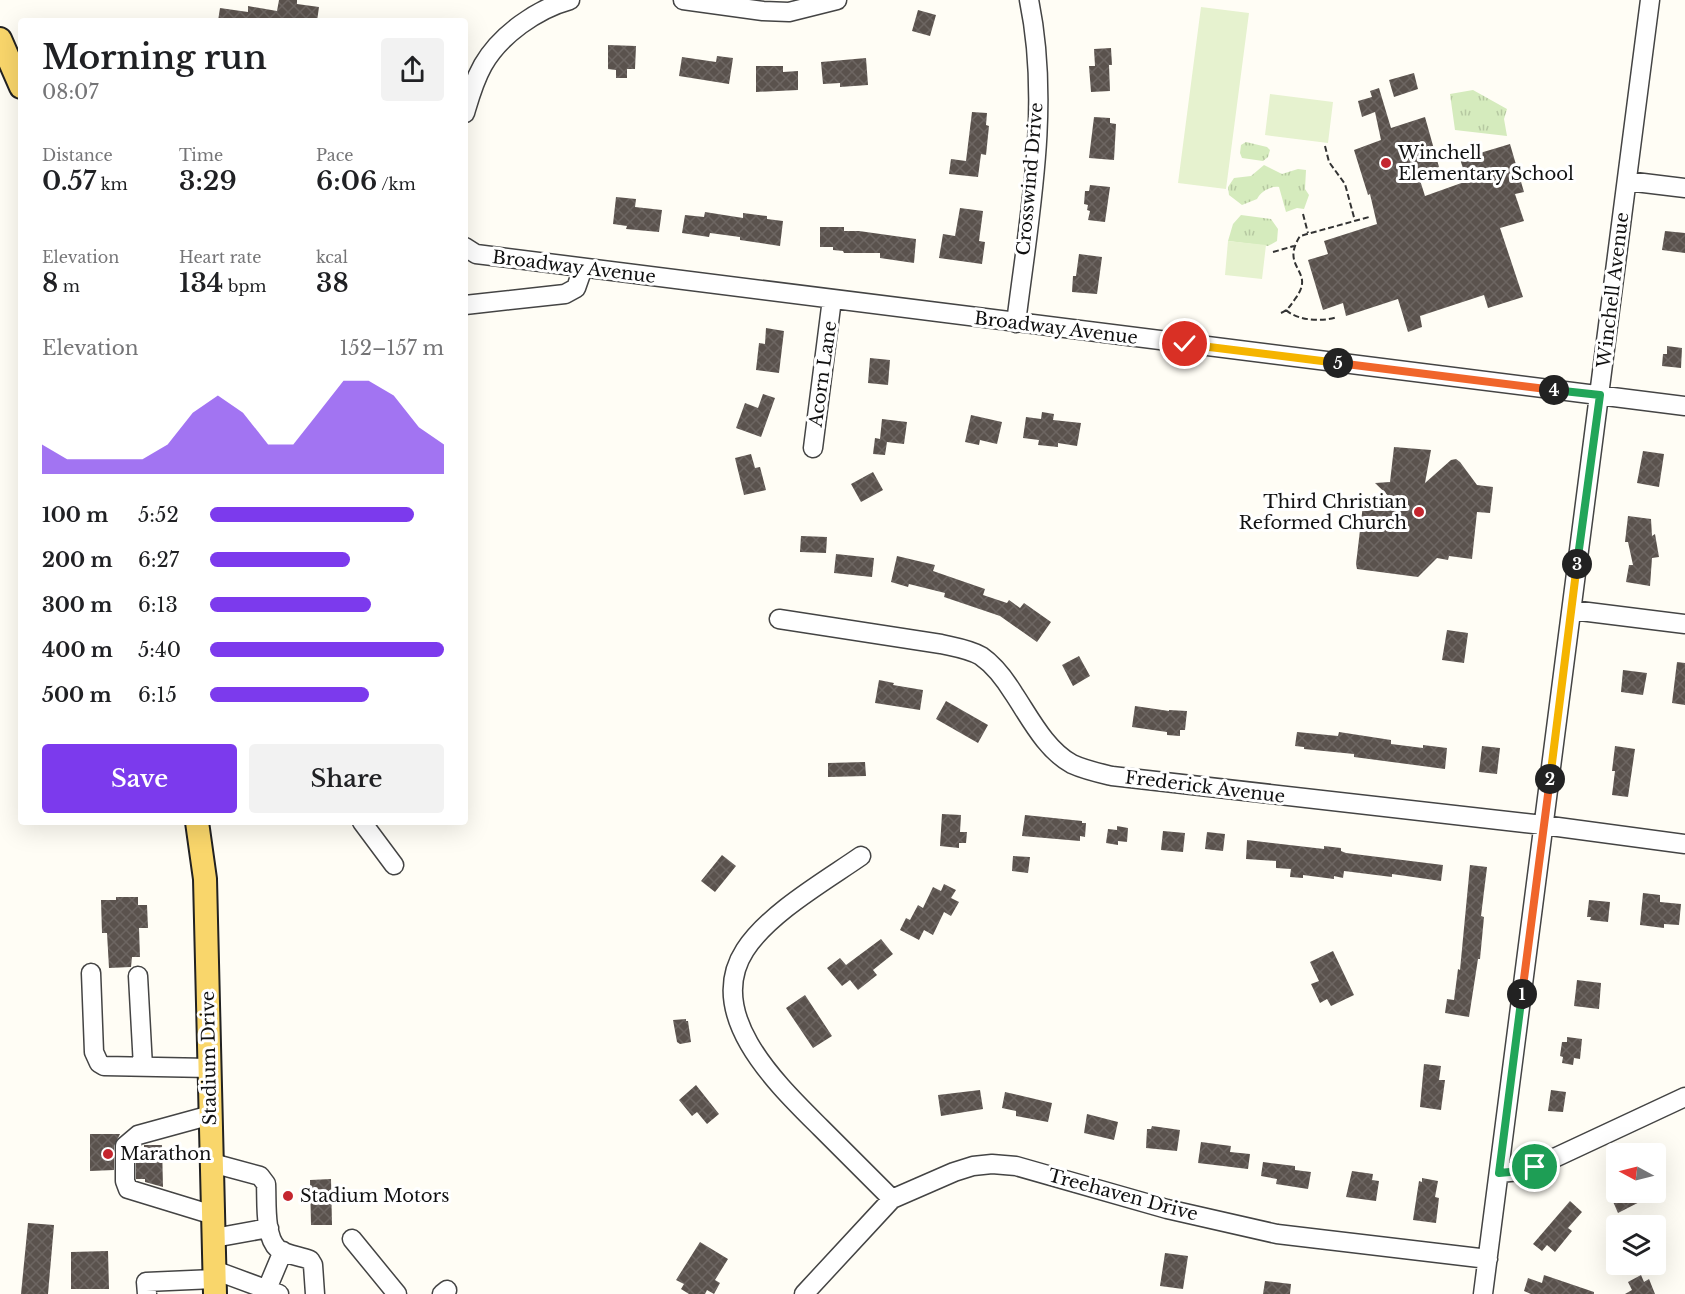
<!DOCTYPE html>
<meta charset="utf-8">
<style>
:root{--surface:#fff;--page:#f2f2f2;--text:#202124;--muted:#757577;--accent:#7c3aed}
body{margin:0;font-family:"Libre Baskerville",serif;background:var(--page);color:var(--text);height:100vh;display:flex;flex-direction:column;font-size:22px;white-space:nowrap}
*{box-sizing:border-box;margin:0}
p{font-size:20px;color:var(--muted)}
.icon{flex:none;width:33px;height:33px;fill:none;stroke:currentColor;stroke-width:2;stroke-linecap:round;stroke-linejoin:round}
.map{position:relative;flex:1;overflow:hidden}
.sheet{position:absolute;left:18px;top:18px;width:450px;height:807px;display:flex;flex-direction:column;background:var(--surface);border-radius:6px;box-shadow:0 6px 24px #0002}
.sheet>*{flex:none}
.needle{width:39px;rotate:277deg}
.controls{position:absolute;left:1606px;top:1143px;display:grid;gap:12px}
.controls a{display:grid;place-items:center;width:60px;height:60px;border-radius:6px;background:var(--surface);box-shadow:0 6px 24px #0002;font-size:30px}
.pin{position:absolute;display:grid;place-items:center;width:51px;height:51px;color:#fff;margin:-26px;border:3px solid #fff;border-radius:50%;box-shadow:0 2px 6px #0007}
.km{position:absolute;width:30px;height:30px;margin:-15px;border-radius:50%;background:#222;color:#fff;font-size:16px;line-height:30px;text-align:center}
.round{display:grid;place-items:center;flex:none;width:63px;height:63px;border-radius:6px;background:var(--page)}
.headline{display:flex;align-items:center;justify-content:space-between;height:102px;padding:0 24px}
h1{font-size:33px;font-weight:600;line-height:45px}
.figures{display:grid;grid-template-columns:repeat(3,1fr);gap:9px;height:102px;padding:6px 24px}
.figures div{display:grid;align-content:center}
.figures b{font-size:26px;font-weight:600}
.figures small{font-size:16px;font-weight:400}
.figures p{font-size:16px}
.chart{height:168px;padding:12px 24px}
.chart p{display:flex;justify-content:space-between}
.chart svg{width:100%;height:108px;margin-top:6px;fill:var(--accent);opacity:.7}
.action{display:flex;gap:12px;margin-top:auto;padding:12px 24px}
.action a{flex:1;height:69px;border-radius:6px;background:var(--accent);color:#fff;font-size:24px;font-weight:600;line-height:69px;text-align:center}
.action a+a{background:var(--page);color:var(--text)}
ul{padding:0 24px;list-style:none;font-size:20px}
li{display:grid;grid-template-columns:96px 72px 1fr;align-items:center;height:45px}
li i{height:15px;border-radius:8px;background:var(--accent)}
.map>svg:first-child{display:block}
.park{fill:url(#park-tufts)}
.pitch{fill:#e6f2cf}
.building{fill:url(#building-cross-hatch)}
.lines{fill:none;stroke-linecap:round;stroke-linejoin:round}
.minor-casing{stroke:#444;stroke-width:21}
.major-casing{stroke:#222;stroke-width:26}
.path{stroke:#333;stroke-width:2;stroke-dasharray:6 3;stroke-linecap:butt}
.minor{stroke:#fff;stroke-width:18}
.major{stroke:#f9d66b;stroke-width:22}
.split-1-casing{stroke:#fff;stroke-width:12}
.split-2-casing{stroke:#fff;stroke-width:12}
.split-3-casing{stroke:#fff;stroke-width:12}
.split-4-casing{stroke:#fff;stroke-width:12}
.split-5-casing{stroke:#fff;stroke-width:12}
.split-6-casing{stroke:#fff;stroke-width:12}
.split-1{stroke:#22a559;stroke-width:8}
.split-2{stroke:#f0652b;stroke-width:8}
.split-3{stroke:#f5b400;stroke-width:8}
.split-4{stroke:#22a559;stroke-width:8}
.split-5{stroke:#f0652b;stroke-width:8}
.split-6{stroke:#f5b400;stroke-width:8}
.poi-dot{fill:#c4262e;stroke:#fff;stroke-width:2}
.labels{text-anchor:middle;stroke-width:6;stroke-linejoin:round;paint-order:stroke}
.poi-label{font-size:18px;fill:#111;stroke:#fff;text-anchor:start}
.street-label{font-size:18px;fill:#111;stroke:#fff}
</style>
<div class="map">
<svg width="1685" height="1294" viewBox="0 0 1685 1294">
<defs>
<pattern id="park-tufts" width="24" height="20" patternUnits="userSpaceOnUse" patternTransform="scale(1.5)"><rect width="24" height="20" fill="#d5ebbd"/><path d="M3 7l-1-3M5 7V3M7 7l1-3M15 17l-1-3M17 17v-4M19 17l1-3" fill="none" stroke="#b6c8a1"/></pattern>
<pattern id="building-cross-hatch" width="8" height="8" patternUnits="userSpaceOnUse" patternTransform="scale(1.5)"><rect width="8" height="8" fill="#5a524d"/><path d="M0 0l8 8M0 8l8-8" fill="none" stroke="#6d6662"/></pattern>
</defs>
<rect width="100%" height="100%" fill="#fffdf5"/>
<path class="park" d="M1473,90l34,19 -3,10 3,17 -52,-6 -5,-36z
M1246,142l21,5 3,3 -2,7 -5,4 -21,-3 -2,-5 1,-8z
M1264,165l18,9 16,-5 8,1 -1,19 4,6 -5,14 -7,-1 -11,4 -7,-25c-8,-1 -18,4 -22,12l-15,6 -13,-10 -1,-8 6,-9 17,-2z
M1241,215l30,4 7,10 -1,12 -9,5 -40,-5 5,-17z"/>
<path class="pitch" d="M1201,7l48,6 -23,176 -48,-6z
M1270,94l63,8 -5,41 -63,-8z
M1228,241l38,4 -4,34 -37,-4z"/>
<path class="building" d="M279,0h18v4l22,3 -2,14h-99l2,-13 28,4v-6l29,5z
M918,10l18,5 -6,21 -18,-5z
M608,45l28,1 -1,23h-8v9h-11v-8l-8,-1z
M1111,48l1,17h-3l1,26 -19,1 -2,-26h6l-1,-17z
M717,56l16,2 -4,26 -50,-8 3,-19 34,5z
M866,58l2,27 -28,2v-4l-17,1 -2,-22z
M756,66h27v6l15,-1v19l-42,2z
M1414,73l4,16 -24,8 -5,-17z
M1379,88l12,40 34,-11 14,50 -21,7 7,22 42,-15 -7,-22 50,-15 14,48 -9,2 9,27 -24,7 23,69 -35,11 -4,-13 -64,21 2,11 -14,5 -10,-33 -52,17 -3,-13 -20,7 -15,-50 20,-6 -4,-13 53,-17 -7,-30 -2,1 -14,-45 27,-10 -6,-28 -13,5 -4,-16 14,-4 -2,-6z
M972,112l15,1 -1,12 3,1 -3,29 -5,-1 -3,23 -29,-3 2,-15 15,2z
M1094,117l16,1v5l6,1 -2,36 -25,-2z
M1090,185l20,2 -5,35 -17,-2 2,-9 -3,-1 1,-5 -4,-1 1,-13h4z
M616,197l20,2 -1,8 27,3 -3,22 -33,-3 1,-3 -14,-2z
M960,208l23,3 -4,30 6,1 -3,22 -43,-6 4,-24 12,2z
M705,212l38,6v-5l24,3v3l16,2 -3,25 -40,-6v-3l-30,-4 -1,4 -27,-4 3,-18 19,2z
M820,227h24v4h15l57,8 -2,24 -34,-5v-5h-36l-1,-2 -10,-1v-3h-13z
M1665,231l20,2v20l-23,-3z
M1079,254l23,3 -5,37 -25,-2 1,-16h3z
M766,328l18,3 -5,42 -23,-3 3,-27 6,1z
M1667,346l15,2 -1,20 -19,-2 1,-12h4z
M870,358l20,2 -2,25 -20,-2z
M763,394l12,4 -14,39 -25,-9 9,-25 13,5z
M1042,412l12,2 -1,6 28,3 -4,23 -19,-3v4l-20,-2 1,-5 -16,-2 3,-21 15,2z
M971,415l31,7 -5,22 -17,-4 -1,5 -14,-3z
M882,419l25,3 -3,22 -17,-2 -2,13 -12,-1 2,-16 5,1z
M1394,447l37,3 -6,33 26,-23 5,-1 4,3 17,23 16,2 -3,26 -13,-1 -5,47 -23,-3 -1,4 -11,-2 -19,19 -61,-8 -1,-5 7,-59 39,4 -27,-26 15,-1z
M1643,451l21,3 -5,33 -22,-4z
M751,454l4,14 5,-1 6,23 -22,5 -9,-37z
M873,472l10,18 -22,12 -10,-18z
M1628,516l23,3 1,17 3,-2 4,23 -7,1 -2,28 -24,-4 3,-17h4l-5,-23h-3z
M801,536l26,1 -1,16 -26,-1z
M836,554l38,4 -2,19 -38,-4z
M897,556l38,9 -2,6 52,18 -2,6 24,8 2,-3 11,8 4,-5 27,19 -14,20 -37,-26 -56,-19 1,-4 -36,-9 -1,3 -17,-5z
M1447,630l21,3 -4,30 -22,-3z
M1079,656l11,20 -17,10 -11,-21z
M1677,662l8,1v42l-13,-2z
M1623,670l24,3 -4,22 -22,-3z
M879,680l15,3 -1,2 30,5 -3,20 -45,-7z
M946,701l42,24 -10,18 -42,-24z
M1135,706l34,5v-1l18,1 -2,19h-5v6l-13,-1v-3l-35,-5z
M1297,732l41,4 1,-4 52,8v4l32,4v-3l24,3 -2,21 -91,-12v-3l-50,-5v-2l-9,-1z
M1482,746l18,2 -3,26 -18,-2z
M1615,746l20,3 -7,48 -16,-2 3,-24h-3z
M865,762l1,14 -38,1v-14z
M942,814l19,1 -1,17h7l-1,11h-7v5l-19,-2z
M1025,815l57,6v2h4l-1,14 -5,-1v5l-58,-5z
M1117,826l11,2 -1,14 -9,-1v4l-12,-2 2,-14 9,1z
M1163,831l22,2 -2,19 -22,-2z
M1207,832l18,2 -2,17 -18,-2z
M1247,840l77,9v-3l17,2v3l5,2 97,12 -2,16 -49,-7v3l-48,-6 -1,7 -9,-2v3l-31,-4v3l-13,-1 1,-8 -15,-1v-7l-30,-2z
M722,855l14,11 -21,26 -14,-11z
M1013,856l17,1 -2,16 -16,-2z
M1470,865l17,2 -6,49 3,1 -4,42h-2l-9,58 -24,-4 2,-14 7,1 4,-31 2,1z
M944,884l12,6 -5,8 8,4 -8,14 -7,-4 -11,23 -9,-5 -5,10 -19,-10 6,-12 4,2 8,-15 5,3 10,-21 8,4z
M1643,893l17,2v7l21,2 -2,21 -15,-1v4l-24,-3z
M116,897h22v8h9l1,23h-9l1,29h-8l-1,10 -22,1 -2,-35h-5l-1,-33h15z
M1589,900l21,2 -2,20 -18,-2 1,-3h-4z
M881,939l12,15 -20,16 4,5 -19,15 -8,-10 -8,6 -15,-18 13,-10 6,7z
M1333,951l21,44 -23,11 -4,-7 -7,4 -9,-19 8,-3 -9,-19z
M1577,980l24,3 -2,26 -25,-3z
M805,995l27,41 -19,12 -27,-40z
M686,1019v2h2l3,21 -11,2 -3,-2 -4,-22z
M1567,1037l15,2 -2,20 -6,-1 -1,7 -11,-2 1,-6 -3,-1 2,-14h5z
M1424,1064l17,2 -2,14h6l-4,30 -21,-3z
M696,1085l23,29 -12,10 -10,-12 -5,4 -13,-16z
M980,1090l3,19 -42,7 -3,-21z
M1551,1090l15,2 -3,20 -15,-1z
M1005,1092l47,11 -4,19 -32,-6v-5l-14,-3z
M1087,1114l31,8 -4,18 -30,-7z
M1152,1126l28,4 -3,21 -31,-3 1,-19h4z
M90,1134h30l-6,12v24l-24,1z
M1201,1142l30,4 -1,6 20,2 -2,15 -50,-6z
M144,1145h18l1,42 -18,-5v-3h-9v-24l8,-1z
M1263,1162l32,4v4l16,2 -3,17 -32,-5 1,-5 -16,-3z
M1352,1171l21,3 -1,6 7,1 -3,20 -30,-4z
M1422,1178l16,3 -3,16 4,1 -3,25 -23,-3 6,-39 3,1z
M331,1179l1,46h-21l-1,-45z
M1620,1192h39l-41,21 -7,-16z
M1570,1201l12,11 -14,16 4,3 -17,21 -8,-7 -5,6 -9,-7z
M28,1223l26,2 -6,69h-27z
M700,1242l28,17 -13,21 5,3 -6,11 -7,-4 -2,4h-16l-8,-5 3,-5 -8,-4z
M108,1251l1,38h-38v-37z
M1165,1253l23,3 -5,33 -23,-3z
M1544,1275l50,17v2h-63l-7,-3 4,-13 14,5z
M1641,1275l3,7 5,-3 6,15h-30l7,-4 -4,-8z
M1265,1281l26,3 -1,10h-27z"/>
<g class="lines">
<defs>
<path id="minor" d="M683,0l80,11 26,1 48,-12
M465,113c5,-17 9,-32 18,-48 17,-30 54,-56 87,-65
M1627,181l58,7
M465,247l11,7 1209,152
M465,305l100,-11 11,-6 7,-20
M1016,323c13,-106 35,-217 13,-323
M813,448l19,-149
M1572,610l113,14
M779,619l162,25c13,3 28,5 40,12 13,9 25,25 33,38 16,24 32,56 58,70 13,6 27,9 40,12l431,49 142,19
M362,822l32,43
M861,856c-36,25 -92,57 -116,94 -42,65 34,136 76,178 24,24 47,47 71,71
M91,973l3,79 5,11 5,3 106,2
M138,976l5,91
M211,1115l-73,20 -13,11v35l3,8 85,26
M212,1163l48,13 6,8c1,17 -2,53 12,65 8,6 22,7 32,11l3,5 2,29
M1499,1173l22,-2 14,-4 150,-70
M214,1238l55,-10
M352,1239l45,55
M214,1270l65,24
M267,1289l16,-38
M147,1294l-1,-12 68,-3
M442,1294l5,-4
M804,1294l88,-95 62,-27 19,-6 19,-2 24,2 151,43 110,25 211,25
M1483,1294l167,-1294"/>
<path id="major" d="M0,39l21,48
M197,822l8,57 10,415"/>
</defs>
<use href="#minor" class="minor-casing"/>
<use href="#major" class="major-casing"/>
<path class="path" d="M1325,146l4,16 16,22 10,37
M1303,214l5,19
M1273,252l21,-6
M1286,310c12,11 37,12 51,7
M1281,313c7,-3 10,-8 14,-14 22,-29 -16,-30 5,-63l69,-19"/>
<use href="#minor" class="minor"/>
<use href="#major" class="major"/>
</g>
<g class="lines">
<defs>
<path id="split-1" d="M1522,994l-23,179 22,-2 14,-4"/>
<path id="split-2" d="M1522,994l28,-215"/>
<path id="split-3" d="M1550,779l27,-215"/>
<path id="split-4" d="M1554,390l46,5 -23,169"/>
<path id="split-5" d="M1338,363l216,27"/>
<path id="split-6" d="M1185,344l153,19"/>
</defs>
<use href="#split-1" class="split-1-casing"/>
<use href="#split-2" class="split-2-casing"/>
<use href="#split-3" class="split-3-casing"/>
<use href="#split-4" class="split-4-casing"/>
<use href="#split-5" class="split-5-casing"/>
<use href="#split-6" class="split-6-casing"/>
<use href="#split-1" class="split-1"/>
<use href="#split-2" class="split-2"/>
<use href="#split-3" class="split-3"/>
<use href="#split-4" class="split-4"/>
<use href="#split-5" class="split-5"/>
<use href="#split-6" class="split-6"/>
</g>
<g class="poi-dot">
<circle cx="1386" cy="163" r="6"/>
<circle cx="1419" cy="512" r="6"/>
<circle cx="108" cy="1154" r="6"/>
<circle cx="288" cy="1196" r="6"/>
</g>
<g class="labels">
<g class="poi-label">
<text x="1398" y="159">Winchell<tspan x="1398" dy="21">Elementary School</tspan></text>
<text x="1407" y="508" text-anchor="end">Third Christian<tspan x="1407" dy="21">Reformed Church</tspan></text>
<text x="120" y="1160">Marathon</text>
<text x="300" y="1202">Stadium Motors</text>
</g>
<g class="street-label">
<text transform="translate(1030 179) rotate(-85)" y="6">Crosswind Drive</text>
<text transform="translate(574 267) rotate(7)" y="6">Broadway Avenue</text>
<text transform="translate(1613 290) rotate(-83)" y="6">Winchell Avenue</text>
<text transform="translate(1056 328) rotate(7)" y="6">Broadway Avenue</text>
<text transform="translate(823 374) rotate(-82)" y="6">Acorn Lane</text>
<text transform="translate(1205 787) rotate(7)" y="6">Frederick Avenue</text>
<text transform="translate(209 1058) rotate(-91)" y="6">Stadium Drive</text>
<text transform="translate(1123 1195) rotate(15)" y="6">Treehaven Drive</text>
</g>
</g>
</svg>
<div class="controls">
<a><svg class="needle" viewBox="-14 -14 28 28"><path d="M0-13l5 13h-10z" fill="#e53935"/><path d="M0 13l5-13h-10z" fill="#757577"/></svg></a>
<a><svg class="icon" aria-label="layers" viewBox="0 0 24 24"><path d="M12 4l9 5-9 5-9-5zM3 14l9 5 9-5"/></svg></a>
</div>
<div class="pin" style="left:1535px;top:1167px;background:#1e9e55"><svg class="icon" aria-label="arrive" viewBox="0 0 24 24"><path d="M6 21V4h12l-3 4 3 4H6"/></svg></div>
<div class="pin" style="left:1185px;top:344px;background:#d93025"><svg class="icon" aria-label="check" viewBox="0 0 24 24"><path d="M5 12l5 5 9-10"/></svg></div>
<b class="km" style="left:1522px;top:994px">1</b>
<b class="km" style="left:1550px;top:779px">2</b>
<b class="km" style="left:1577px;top:564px">3</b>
<b class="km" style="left:1554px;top:390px">4</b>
<b class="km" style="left:1338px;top:363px">5</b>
<section class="sheet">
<div class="headline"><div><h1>Morning run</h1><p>08:07</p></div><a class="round"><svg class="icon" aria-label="share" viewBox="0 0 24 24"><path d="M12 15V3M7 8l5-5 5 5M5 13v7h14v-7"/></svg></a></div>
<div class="figures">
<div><p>Distance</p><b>0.57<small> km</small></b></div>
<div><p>Time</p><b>3:29</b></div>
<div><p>Pace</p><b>6:06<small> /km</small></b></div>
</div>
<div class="figures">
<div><p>Elevation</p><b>8<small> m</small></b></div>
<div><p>Heart rate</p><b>134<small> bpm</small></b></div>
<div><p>kcal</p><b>38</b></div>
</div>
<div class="chart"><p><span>Elevation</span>152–157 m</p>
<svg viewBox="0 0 160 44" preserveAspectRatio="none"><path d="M0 44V32L10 38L20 38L30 38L40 38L50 32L60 19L70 12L80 19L90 32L100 32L110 19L120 6L130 6L140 12L150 25L160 32V44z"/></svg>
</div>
<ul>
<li><b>100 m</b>5:52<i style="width:87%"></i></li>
<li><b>200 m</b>6:27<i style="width:60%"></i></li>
<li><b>300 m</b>6:13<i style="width:69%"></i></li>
<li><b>400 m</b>5:40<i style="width:100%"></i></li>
<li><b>500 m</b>6:15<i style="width:68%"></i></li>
</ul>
<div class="action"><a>Save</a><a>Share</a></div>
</section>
</div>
